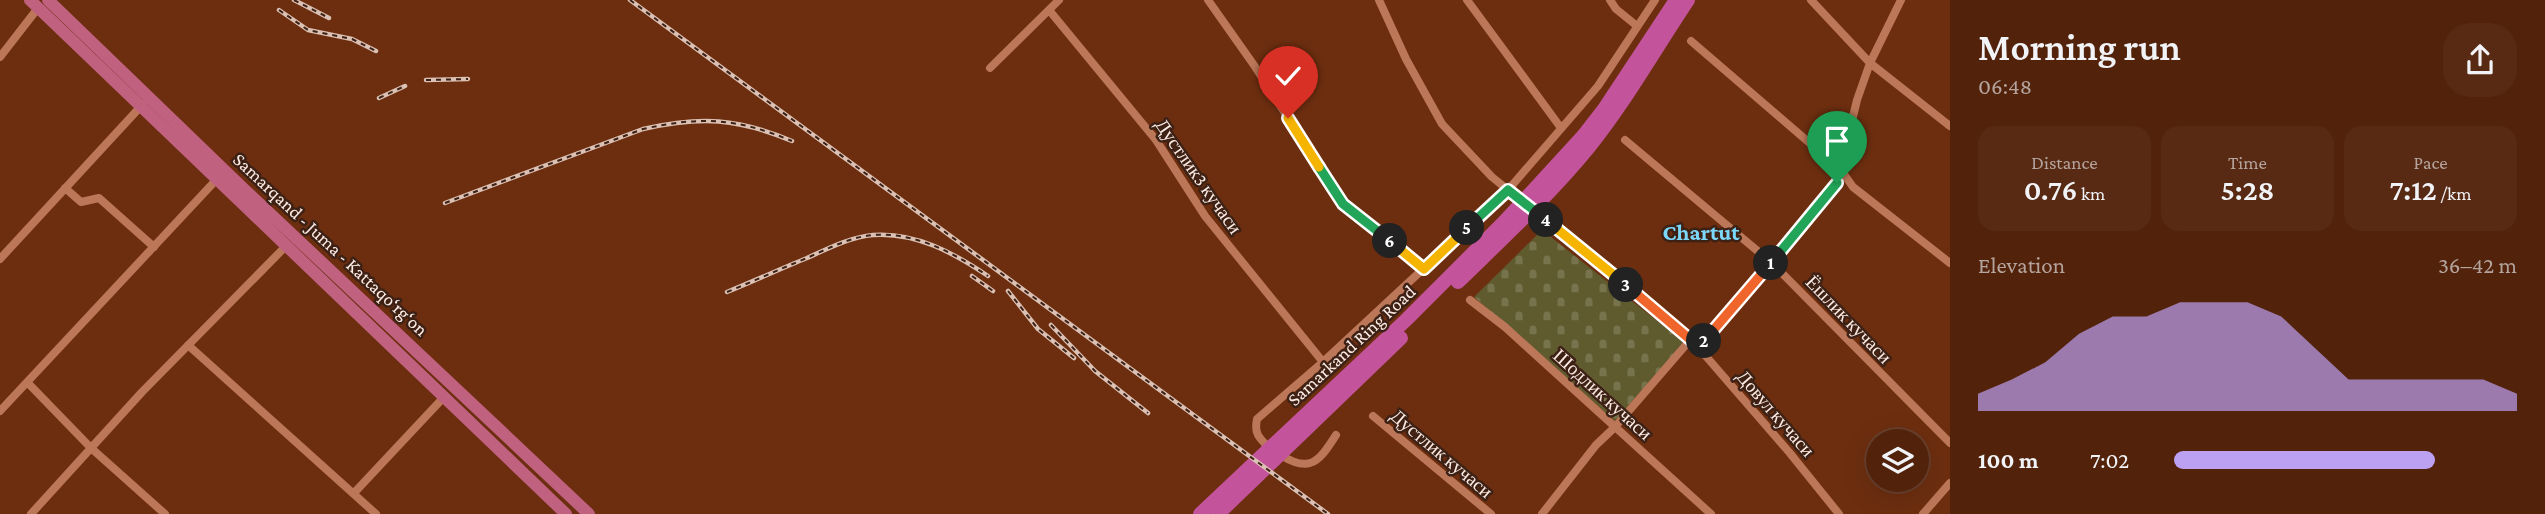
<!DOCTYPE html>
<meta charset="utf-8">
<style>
:root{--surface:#52220b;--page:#582a14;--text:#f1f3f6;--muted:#b5a49d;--line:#683f2c;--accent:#bca0f2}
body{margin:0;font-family:"Crimson Pro",serif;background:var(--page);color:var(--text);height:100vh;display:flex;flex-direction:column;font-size:26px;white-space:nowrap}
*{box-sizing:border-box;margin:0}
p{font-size:23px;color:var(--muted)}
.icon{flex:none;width:38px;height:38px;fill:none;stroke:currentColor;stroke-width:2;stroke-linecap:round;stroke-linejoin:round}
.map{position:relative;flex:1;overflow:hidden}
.details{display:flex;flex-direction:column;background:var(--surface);width:595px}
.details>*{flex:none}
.controls{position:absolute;left:1866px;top:429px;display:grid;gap:14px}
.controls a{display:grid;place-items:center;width:63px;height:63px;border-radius:50%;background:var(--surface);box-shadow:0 7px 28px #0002,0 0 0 2px var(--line);font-size:35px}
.pin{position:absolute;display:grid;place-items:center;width:60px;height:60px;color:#fff;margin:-72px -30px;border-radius:50% 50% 50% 0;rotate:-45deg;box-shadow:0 0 7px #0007}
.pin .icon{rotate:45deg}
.km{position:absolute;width:35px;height:35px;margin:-18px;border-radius:50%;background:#222;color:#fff;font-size:19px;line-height:35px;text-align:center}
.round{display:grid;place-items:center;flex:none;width:74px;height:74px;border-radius:28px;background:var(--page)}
.overview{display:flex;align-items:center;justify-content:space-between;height:119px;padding:0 28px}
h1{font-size:38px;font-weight:600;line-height:52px}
.figures{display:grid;grid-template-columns:repeat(3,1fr);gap:10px;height:119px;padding:7px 28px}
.figures div{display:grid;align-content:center;border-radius:18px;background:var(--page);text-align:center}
.figures b{font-size:30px;font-weight:600}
.figures small{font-size:19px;font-weight:400}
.figures p{font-size:19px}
.chart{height:196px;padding:14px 28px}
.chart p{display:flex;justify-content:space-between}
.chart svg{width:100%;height:126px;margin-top:7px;fill:var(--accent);opacity:.7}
ul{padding:0 28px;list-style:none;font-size:23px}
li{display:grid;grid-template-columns:112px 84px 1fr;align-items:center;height:52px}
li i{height:18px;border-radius:9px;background:var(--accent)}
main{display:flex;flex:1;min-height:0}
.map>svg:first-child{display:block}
.cemetery{fill:url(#cemetery-stones)}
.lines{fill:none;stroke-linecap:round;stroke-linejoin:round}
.street{stroke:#bc7658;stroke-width:8}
.primary{stroke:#c06180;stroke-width:12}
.highway{stroke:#c3539b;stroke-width:14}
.rail-casing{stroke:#dbc0b4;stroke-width:4.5}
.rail{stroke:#3e2115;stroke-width:2;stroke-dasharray:5;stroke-linecap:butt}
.split-1-casing{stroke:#fff;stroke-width:14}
.split-2-casing{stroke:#fff;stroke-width:14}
.split-3-casing{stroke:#fff;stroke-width:14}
.split-4-casing{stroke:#fff;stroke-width:14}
.split-5-casing{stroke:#fff;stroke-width:14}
.split-6-casing{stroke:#fff;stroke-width:14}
.split-7-casing{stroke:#fff;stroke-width:14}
.split-8-casing{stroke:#fff;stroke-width:14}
.split-1{stroke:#22a559;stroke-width:9}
.split-2{stroke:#f0652b;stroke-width:9}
.split-3{stroke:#f0652b;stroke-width:9}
.split-4{stroke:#f5b400;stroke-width:9}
.split-5{stroke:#22a559;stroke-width:9}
.split-6{stroke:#f5b400;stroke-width:9}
.split-7{stroke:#22a559;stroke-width:9}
.split-8{stroke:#f5b400;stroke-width:9}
.labels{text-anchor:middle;stroke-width:5;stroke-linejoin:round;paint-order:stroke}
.street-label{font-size:19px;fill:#fcece5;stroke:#3e2115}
.quarter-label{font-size:23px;font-weight:bold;fill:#7cd8fa;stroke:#3e2115}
</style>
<main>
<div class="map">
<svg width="1950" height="514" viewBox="0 0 1950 514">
<defs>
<pattern id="cemetery-stones" width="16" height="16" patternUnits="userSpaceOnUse" patternTransform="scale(1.75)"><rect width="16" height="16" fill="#5f5b2f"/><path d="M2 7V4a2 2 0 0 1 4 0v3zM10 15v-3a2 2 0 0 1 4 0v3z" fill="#77734d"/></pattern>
</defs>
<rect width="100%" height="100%" fill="#6d2e0f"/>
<path class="cemetery" d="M1542,230l142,112 -69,79 -141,-124z"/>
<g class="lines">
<path class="street" d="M1208,0l48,68 87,136 81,65
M1379,0l27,59 36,65 50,53 199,162 98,113 50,62
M1467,0l94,128
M1610,0l6,9 21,17
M1811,0l59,63 80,63
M1049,10l107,130 49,76 118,146
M1691,41l150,129 12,17 97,76
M0,57l38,-49
M990,68l69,-68
M1625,140l147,123 178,180
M65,188l16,14 18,-4 55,49
M0,259l143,-155
M1470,300l35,27 206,187
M188,345l188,169
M1699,347l138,-164 20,-83 13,-37 31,-63
M27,382l64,66 74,66
M0,411l217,-232
M1373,416l118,98
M1336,435c-6,9 -15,25 -26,28 -15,5 -45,-16 -52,-28 -3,-5 -2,-11 -1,-16l66,-57 185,-172 90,-104 57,-86
M354,493l90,-96
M31,514l111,-122 144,-146
M1542,514l54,-69 19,-18 76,-88
M1923,514l27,-31"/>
<path class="primary" d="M30,0l536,514
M48,0l197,190 344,324"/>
<path class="highway" d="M1458,282c44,-43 91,-86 131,-135 37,-46 66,-98 99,-147
M1200,514l206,-194 98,-98 79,-86 21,-27 72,-109
M1218,514l183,-176"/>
<defs>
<path id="rail" d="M294,0l35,18
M630,0l698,514
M279,10l29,20 44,9 24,12
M426,80l42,-1
M379,98l26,-12
M445,203l198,-74c58,-13 94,-11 149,12
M972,276l21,15
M1008,291l30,38 36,29
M727,292c27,-11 53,-23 80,-34 20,-9 43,-21 66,-23 43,-3 81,18 115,41
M1051,325l44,46 53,42"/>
</defs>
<use href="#rail" class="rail-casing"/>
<use href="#rail" class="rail"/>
</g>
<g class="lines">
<defs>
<path id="split-1" d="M1771,263l66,-80"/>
<path id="split-2" d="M1704,341l67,-78"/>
<path id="split-3" d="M1626,285l73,62 5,-6"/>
<path id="split-4" d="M1546,220l80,65"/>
<path id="split-5" d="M1467,228l41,-38 38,30"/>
<path id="split-6" d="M1390,241l34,28 43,-41"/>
<path id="split-7" d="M1319,167l24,37 47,37"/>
<path id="split-8" d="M1288,118l31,49"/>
</defs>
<use href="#split-1" class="split-1-casing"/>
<use href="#split-2" class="split-2-casing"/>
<use href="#split-3" class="split-3-casing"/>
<use href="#split-4" class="split-4-casing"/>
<use href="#split-5" class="split-5-casing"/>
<use href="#split-6" class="split-6-casing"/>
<use href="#split-7" class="split-7-casing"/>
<use href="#split-8" class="split-8-casing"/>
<use href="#split-1" class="split-1"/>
<use href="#split-2" class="split-2"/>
<use href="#split-3" class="split-3"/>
<use href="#split-4" class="split-4"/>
<use href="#split-5" class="split-5"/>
<use href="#split-6" class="split-6"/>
<use href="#split-7" class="split-7"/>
<use href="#split-8" class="split-8"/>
</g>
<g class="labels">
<g class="street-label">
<text transform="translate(1199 176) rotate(55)" y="7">Дустлик3 кучаси</text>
<text transform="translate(331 244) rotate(43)" y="7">Samarqand - Juma - Kattaqo‘rg‘on</text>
<text transform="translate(1849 319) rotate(46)" y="7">Ёшлик кучаси</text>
<text transform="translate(1351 345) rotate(-43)" y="7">Samarkand Ring Road</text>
<text transform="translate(1603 394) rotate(42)" y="7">Шодлик кучаси</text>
<text transform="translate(1776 413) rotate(49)" y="7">Довул кучаси</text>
<text transform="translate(1442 453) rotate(40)" y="7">Дустлик кучаси</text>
</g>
<g class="quarter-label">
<text x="1701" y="240">Chartut</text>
</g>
</g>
</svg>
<div class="controls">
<a><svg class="icon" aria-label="layers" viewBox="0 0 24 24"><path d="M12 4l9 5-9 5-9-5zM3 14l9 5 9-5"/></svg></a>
</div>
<div class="pin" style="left:1837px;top:183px;background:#1e9e55"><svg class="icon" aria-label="arrive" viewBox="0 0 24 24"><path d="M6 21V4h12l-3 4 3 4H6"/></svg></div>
<div class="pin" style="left:1288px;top:118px;background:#d93025"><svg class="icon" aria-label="check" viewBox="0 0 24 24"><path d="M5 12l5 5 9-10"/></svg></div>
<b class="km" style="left:1771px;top:263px">1</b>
<b class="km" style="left:1704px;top:341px">2</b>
<b class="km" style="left:1626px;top:285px">3</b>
<b class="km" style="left:1546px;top:220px">4</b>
<b class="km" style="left:1467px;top:228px">5</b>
<b class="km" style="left:1390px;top:241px">6</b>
</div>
<section class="details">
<div class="overview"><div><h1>Morning run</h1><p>06:48</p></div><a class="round"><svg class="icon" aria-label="share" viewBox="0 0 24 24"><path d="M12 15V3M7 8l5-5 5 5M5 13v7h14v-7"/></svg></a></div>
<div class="figures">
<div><p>Distance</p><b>0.76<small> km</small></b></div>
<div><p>Time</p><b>5:28</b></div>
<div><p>Pace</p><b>7:12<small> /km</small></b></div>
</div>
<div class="chart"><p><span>Elevation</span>36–42 m</p>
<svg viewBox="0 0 160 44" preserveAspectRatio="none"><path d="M0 44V38L10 33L20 27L30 17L40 11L50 11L60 6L70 6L80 6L90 11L100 22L110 33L120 33L130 33L140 33L150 33L160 38V44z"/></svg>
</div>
<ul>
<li><b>100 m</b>7:02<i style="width:76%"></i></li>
</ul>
</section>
</main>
